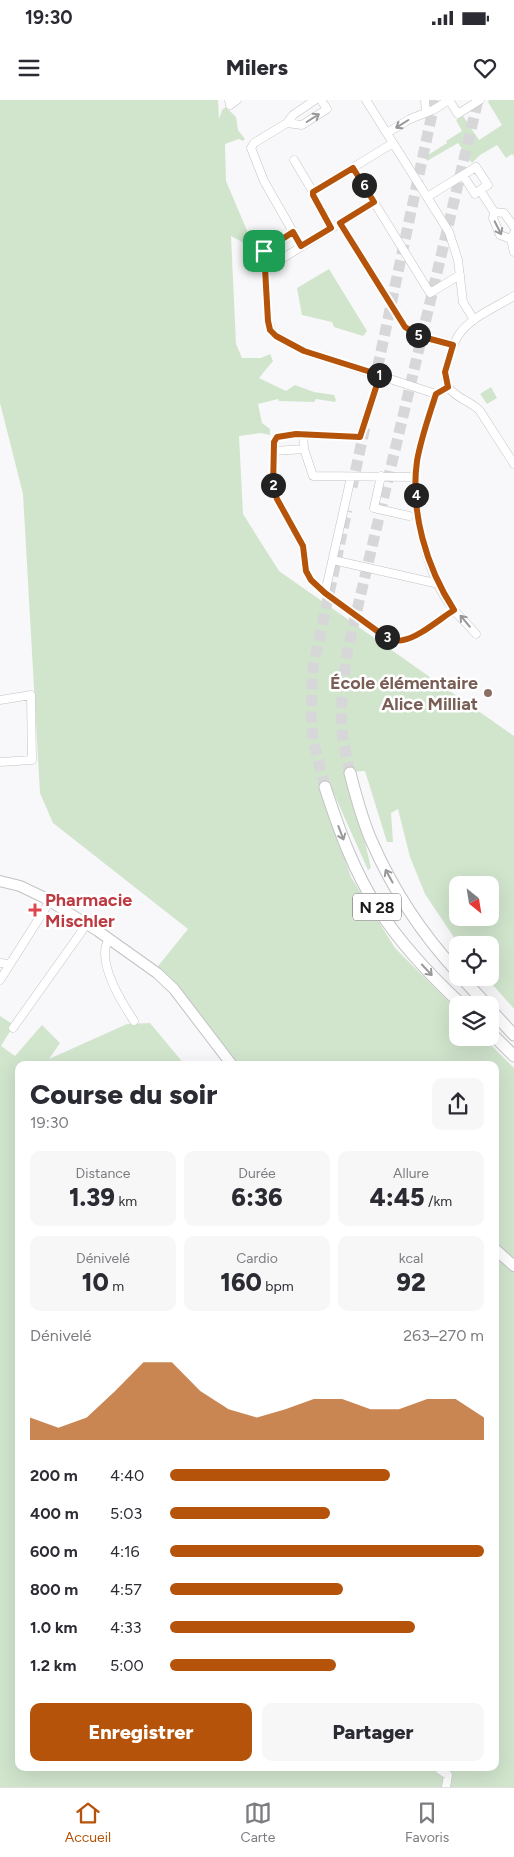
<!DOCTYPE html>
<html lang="fr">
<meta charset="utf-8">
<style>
:root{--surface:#fff;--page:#f7f7f7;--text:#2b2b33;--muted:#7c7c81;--line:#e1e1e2;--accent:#b45309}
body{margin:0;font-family:Figtree,sans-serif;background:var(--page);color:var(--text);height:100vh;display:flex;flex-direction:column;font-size:19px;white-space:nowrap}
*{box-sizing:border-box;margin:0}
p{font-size:16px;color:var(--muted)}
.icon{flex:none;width:28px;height:28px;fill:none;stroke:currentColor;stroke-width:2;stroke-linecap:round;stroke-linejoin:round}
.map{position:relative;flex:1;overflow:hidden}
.panel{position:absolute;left:15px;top:961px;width:484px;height:710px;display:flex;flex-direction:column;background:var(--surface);border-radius:10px;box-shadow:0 5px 20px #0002}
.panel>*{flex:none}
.needle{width:32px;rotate:150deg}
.buttons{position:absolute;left:449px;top:776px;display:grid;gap:10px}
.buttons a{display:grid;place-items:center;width:50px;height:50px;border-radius:10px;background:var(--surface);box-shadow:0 5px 20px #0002;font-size:25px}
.pin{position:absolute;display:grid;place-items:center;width:42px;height:42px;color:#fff;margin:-21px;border-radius:10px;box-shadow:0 2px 8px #0006}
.km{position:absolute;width:25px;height:25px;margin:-12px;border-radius:50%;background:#222;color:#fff;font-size:14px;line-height:25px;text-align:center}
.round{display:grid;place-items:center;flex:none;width:52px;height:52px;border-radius:10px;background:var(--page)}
.overview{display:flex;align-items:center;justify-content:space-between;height:85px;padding:0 15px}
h1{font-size:28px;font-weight:800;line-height:38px}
.stats{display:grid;grid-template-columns:repeat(3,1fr);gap:8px;height:85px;padding:5px 15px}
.stats div{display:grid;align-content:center;border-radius:10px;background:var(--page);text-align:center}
.stats b{font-size:25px;font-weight:800}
.stats small{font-size:14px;font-weight:400}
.stats p{font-size:14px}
.chart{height:140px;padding:10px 15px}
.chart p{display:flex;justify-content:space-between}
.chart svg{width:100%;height:90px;margin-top:5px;fill:var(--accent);opacity:.7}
.button{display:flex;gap:10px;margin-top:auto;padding:10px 15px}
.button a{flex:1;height:58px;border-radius:10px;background:var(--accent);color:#fff;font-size:20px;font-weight:800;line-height:58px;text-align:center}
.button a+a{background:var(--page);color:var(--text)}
ul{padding:0 15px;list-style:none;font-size:16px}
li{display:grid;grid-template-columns:80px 60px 1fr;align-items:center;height:38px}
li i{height:12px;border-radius:6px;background:var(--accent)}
.status{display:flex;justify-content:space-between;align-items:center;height:35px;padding:0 25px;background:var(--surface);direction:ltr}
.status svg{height:14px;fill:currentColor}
header{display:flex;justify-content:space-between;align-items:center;height:65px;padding:0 15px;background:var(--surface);font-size:22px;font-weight:800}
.dock{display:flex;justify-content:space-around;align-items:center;height:70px;border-top:1px solid var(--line);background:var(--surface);font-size:14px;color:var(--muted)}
.dock a{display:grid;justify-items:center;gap:2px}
.dock .current{color:var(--accent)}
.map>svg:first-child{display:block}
.green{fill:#d1e5cd;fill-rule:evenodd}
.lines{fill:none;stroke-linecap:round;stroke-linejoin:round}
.highway-tunnel{stroke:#d7d7d9;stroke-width:11;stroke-dasharray:11 5.5;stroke-linecap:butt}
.minor-casing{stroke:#c3c3c6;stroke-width:9}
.major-casing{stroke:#c3c3c6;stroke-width:12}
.highway-casing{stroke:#c3c3c6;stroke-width:13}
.minor{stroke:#fff;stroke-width:8}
.major{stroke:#fff;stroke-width:10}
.highway{stroke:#fff;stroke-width:11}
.oneway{stroke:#989898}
.route-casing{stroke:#fff;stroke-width:10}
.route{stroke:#b45309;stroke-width:6}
.education-dot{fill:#8d6e63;stroke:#fff;stroke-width:2}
.health-dot{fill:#e0444e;stroke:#fff;stroke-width:2}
.labels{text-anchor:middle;stroke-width:5;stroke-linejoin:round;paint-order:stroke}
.shield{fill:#fff;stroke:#5f5f5f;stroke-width:1}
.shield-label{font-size:16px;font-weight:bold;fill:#1a1a1b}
.education-label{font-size:18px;font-weight:bold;fill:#785e54;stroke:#fff;text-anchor:end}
.health-label{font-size:18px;font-weight:bold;fill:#be3a42;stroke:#fff;text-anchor:start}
</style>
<div class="status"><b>19:30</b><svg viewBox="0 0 49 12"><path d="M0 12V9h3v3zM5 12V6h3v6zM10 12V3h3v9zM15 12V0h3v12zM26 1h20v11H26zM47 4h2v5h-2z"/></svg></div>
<header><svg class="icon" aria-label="menu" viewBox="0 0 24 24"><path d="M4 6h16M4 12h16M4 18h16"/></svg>Milers<svg class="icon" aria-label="heart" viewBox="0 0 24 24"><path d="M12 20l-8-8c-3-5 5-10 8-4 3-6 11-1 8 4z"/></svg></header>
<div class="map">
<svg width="514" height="1687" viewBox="0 0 514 1687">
<rect width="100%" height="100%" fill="#f8f8fa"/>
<path class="green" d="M0,0h218l1,19 3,-9 4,-3 10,10 2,13 7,9 -2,2 -4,-2 -14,5 1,37 22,52 11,15 -2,2 -26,-14 5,108 6,14h19l9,-4 3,7 -14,17 27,13 9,-6 19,7 20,3 2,5 -1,2 -19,-3 -2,3 -35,-1 -1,-2 -20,5 4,19 8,6v6l-9,-2 -22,3 4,78 36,57 235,165v273l-27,-31h3v-33h-31l-34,-51 -15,-37 -12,-48 -7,4 2,29h-6l-22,-71 -19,1 15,53 10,43 -3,2 -38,-85 -9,4 30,88 44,71 62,62 1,28h26l30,30v719h-514v-771l14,9 -13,21 14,10 27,-31 18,18 -11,16 78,-35 23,-1 35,42h-166v703h476v-703h-262l-79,-94 34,-42 -135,-106 -13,-30 -17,-299 -23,-91zM458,785h32v33h-32z
M489,0h25v56l-2,-2 -6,4 -9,-13 -17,10 -8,8 -14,-20 -31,18 -2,-4 22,-14 -1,-2 16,-10 -6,-11 7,-4 16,24 23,-15 -14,-23z
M329,169l38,62 -4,5 -29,-9 -2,-5 -30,-7 -5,-27z
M491,287l6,11 -10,6 -7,-10z"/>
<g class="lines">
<path class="highway-tunnel" d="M374,284l61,-284
M352,387l13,-60
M350,673c-3,-14 -6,-28 -8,-42 -2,-28 2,-55 6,-83l130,-548
M325,687l-12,-48 -2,-26 2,-45 34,-158"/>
<defs>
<path id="minor" d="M229,0l1,5 7,-5
M366,0l83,132 9,28 5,42 11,18
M425,0l1,12
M449,0l9,14 22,-14
M287,23l15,2 25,-16 -6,-9
M387,33l23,-14 23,-9 16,-10
M294,60l19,32 80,-49
M353,68l77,125 30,-18
M463,75l13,-8 12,18 -8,5
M313,92v3l18,33
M427,97l36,-22 12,19 5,-4 14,22 -1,6 7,17 11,4
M494,112l10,1 10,14
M340,123l34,-21
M293,132l-29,21 4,68 5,13 31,17 132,43
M514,133l-3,6 3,13
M301,146l-37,-65 -13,-33 3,-5 33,-20 6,-8 22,-15
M265,169l75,-46 65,104 14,9 34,9
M514,196c-18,11 -45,22 -56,40 -5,8 -8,17 -10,26 -3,9 -4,18 1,26 8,11 22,13 31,23l34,53
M380,275l-20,62 -64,-3 -19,3 -3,7 -1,45 4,10 26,47 3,25 5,9 14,13 59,43c6,2 13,6 19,4 15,-2 38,-22 51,-30
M448,287l-12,7c-7,22 -15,44 -19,66 -7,43 9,115 36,149 7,8 16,17 23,25
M303,335l1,14 9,27 102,1
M274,351l30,-2
M381,376l-7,32 35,8
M333,460l106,24
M325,493l26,-116
M0,600l31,-5 1,65 -32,2
M109,839c-14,21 13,64 25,82
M0,863l10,1
M0,880l50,-79
M13,928l74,-104
M440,1670l8,5 -2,12"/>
<path id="major" d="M0,781l20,5 23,11 55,34 59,42 17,16 58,76
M495,1149l19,17"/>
<path id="highway" d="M350,673c6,23 12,47 22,69 21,48 50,92 86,131
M325,687c14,43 29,85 54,123 23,36 52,66 83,95
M462,878l25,27
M490,909l24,26
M490,932l24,24"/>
</defs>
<use href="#minor" class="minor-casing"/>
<use href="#major" class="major-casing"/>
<use href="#highway" class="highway-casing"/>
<use href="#minor" class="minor"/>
<use href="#major" class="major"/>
<use href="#highway" class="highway"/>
</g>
<defs><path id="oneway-shaft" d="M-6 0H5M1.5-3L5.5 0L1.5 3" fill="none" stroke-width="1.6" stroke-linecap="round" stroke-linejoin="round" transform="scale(1.25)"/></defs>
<g class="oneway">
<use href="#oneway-shaft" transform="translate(313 18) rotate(-32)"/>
<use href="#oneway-shaft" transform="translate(402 24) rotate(148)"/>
<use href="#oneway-shaft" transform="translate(498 128) rotate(63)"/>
<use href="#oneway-shaft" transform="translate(465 521) rotate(-130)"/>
<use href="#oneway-shaft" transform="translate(341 733) rotate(69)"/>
<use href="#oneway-shaft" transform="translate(389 776) rotate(-119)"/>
<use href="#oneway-shaft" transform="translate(427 870) rotate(47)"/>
</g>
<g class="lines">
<defs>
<path id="route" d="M353,68l21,34 -34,21 65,104 14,9 34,9 -8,27 3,15 -12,7c-7,22 -15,44 -19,67 -7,50 9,106 37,149 -13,8 -36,28 -51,30 -6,2 -13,-2 -19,-4l-59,-43 -14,-13 -5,-9 -3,-25 -26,-47 -4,-10 1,-47 3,-5 19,-3 64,3 20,-62 -76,-24 -28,-15 -6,-6 -2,-9 -4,-70 29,-19 8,14 30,-18 -18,-33v-3z"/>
</defs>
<use href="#route" class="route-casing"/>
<use href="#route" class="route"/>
</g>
<circle class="education-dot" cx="488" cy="593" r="5"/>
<path class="health-dot" d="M32.5 802.5h5v5h5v5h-5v5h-5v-5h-5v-5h5z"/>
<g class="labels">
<rect class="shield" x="353" y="793.5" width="48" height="27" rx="4"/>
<g class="shield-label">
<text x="377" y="813">N 28</text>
</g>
<g class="education-label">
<text x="478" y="589">École élémentaire<tspan x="478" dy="21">Alice Milliat</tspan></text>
</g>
<g class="health-label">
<text x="45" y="806">Pharmacie<tspan x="45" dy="21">Mischler</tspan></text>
</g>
</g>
</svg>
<div class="buttons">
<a><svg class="needle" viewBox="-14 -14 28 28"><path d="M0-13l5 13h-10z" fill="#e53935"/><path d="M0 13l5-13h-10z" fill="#7c7c81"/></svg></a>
<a><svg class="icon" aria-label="locate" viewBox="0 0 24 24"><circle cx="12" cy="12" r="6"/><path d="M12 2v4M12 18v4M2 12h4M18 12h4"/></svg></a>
<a><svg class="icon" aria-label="layers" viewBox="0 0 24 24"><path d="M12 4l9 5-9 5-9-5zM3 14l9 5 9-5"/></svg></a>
</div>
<div class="pin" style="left:264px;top:151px;background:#1e9e55"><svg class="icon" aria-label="arrive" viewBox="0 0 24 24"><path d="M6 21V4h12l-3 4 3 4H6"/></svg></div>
<b class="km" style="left:379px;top:275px">1</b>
<b class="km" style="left:273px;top:385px">2</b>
<b class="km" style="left:387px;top:537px">3</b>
<b class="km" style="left:416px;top:395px">4</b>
<b class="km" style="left:418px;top:235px">5</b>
<b class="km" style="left:364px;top:85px">6</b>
<section class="panel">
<div class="overview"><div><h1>Course du soir</h1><p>19:30</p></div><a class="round"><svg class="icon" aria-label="share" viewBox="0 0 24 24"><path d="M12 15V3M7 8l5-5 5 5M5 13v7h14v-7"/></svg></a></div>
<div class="stats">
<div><p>Distance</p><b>1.39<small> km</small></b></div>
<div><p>Durée</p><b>6:36</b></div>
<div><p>Allure</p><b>4:45<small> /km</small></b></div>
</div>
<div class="stats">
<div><p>Dénivelé</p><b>10<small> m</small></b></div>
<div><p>Cardio</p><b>160<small> bpm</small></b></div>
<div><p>kcal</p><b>92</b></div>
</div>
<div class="chart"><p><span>Dénivelé</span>263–270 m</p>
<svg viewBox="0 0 160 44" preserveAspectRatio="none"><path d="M0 44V33L10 38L20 33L30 20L40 6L50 6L60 20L70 29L80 33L90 29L100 24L110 24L120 29L130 29L140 24L150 24L160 33V44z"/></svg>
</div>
<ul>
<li><b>200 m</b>4:40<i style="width:70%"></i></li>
<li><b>400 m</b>5:03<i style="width:51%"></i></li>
<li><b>600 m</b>4:16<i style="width:100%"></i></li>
<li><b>800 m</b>4:57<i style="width:55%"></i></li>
<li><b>1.0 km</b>4:33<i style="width:78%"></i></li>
<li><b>1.2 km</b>5:00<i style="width:53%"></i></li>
</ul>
<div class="button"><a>Enregistrer</a><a>Partager</a></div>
</section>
</div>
<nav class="dock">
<a class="current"><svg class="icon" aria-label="home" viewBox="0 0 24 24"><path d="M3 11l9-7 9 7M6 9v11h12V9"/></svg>Accueil</a>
<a><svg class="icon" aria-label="map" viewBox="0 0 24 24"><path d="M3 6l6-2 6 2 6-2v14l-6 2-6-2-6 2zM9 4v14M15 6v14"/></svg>Carte</a>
<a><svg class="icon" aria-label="saved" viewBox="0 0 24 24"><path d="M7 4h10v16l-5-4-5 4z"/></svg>Favoris</a>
</nav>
